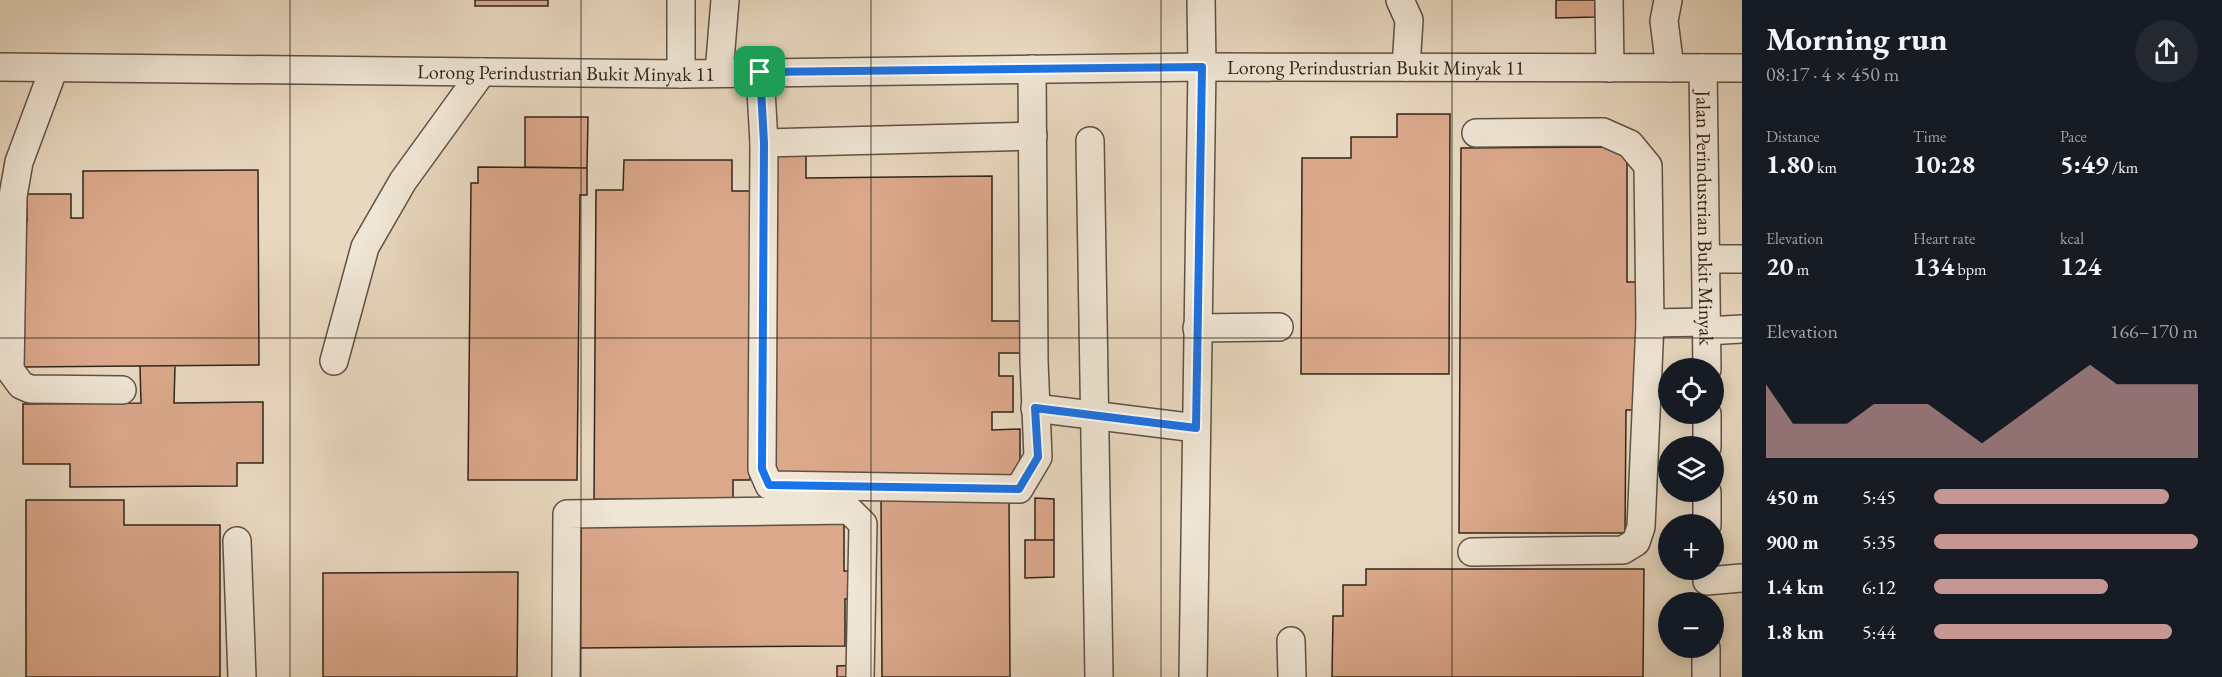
<!DOCTYPE html>
<meta charset="utf-8">
<style>
:root{--surface:#171b24;--page:#242831;--text:#f1f3f6;--muted:#9ea1a6;--accent:#c59692}
body{margin:0;font-family:"EB Garamond",serif;background:var(--page);color:var(--text);height:100vh;display:flex;flex-direction:column;font-size:22px;white-space:nowrap}
*{box-sizing:border-box;margin:0}
p{font-size:20px;color:var(--muted)}
.icon{flex:none;width:33px;height:33px;fill:none;stroke:currentColor;stroke-width:2;stroke-linecap:round;stroke-linejoin:round}
.map{position:relative;flex:1;overflow:hidden}
.details{display:flex;flex-direction:column;background:var(--surface);width:480px}
.details>*{flex:none}
.buttons{position:absolute;left:1658px;top:358px;display:grid;gap:12px}
.buttons a{display:grid;place-items:center;width:66px;height:66px;border-radius:50%;background:var(--surface);box-shadow:0 3px 15px #0003;font-size:30px}
.pin{position:absolute;display:grid;place-items:center;width:51px;height:51px;color:#fff;margin:-26px;border-radius:12px;box-shadow:0 3px 9px #0006}
.round{display:grid;place-items:center;flex:none;width:63px;height:63px;border-radius:32px;background:var(--page)}
.headline{display:flex;align-items:center;justify-content:space-between;height:102px;padding:0 24px}
h1{font-size:33px;font-weight:700;line-height:45px}
.figures{display:grid;grid-template-columns:repeat(3,1fr);gap:9px;height:102px;padding:6px 24px}
.figures div{display:grid;align-content:center}
.figures b{font-size:26px;font-weight:700}
.figures small{font-size:16px;font-weight:400}
.figures p{font-size:16px}
.chart{height:168px;padding:12px 24px}
.chart p{display:flex;justify-content:space-between}
.chart svg{width:100%;height:108px;margin-top:6px;fill:var(--accent);opacity:.7}
ul{padding:0 24px;list-style:none;font-size:20px}
li{display:grid;grid-template-columns:96px 72px 1fr;align-items:center;height:45px}
li i{height:15px;border-radius:8px;background:var(--accent)}
main{display:flex;flex:1;min-height:0}
.map>svg:first-child{display:block}
.building{fill:#dba88b;stroke:#30241c;stroke-width:1.5}
.lines{fill:none;stroke-linecap:round;stroke-linejoin:round}
.minor-casing{stroke:#5e5145;stroke-width:30}
.minor{stroke:#f0e6d5;stroke-width:27}
.route-casing{stroke:#fff;stroke-width:12}
.route{stroke:#1a73e8;stroke-width:8}
.grid{fill:none;stroke:#30241c;stroke-width:1.5;stroke-opacity:0.55}
.labels{text-anchor:middle;stroke-width:5;stroke-linejoin:round;paint-order:stroke}
.street-label{font-size:20px;fill:#30241c;stroke:#f0e6d5}
</style>
<main>
<div class="map">
<svg width="1742" height="677" viewBox="0 0 1742 677">
<rect width="100%" height="100%" fill="#e8d8bf"/>
<filter id="stains"><feTurbulence type="fractalNoise" baseFrequency=".00333" numOctaves="4"/><feColorMatrix values="0 0 0 0 .2 0 0 0 0 .09 0 0 0 0 .02 0 0 0 .5 -.17"/></filter>
<radialGradient id="worn" r=".72"><stop offset=".6" stop-color="#630" stop-opacity="0"/><stop offset="1" stop-color="#630" stop-opacity=".3"/></radialGradient>
<path class="building" d="M475,0h73v6h-73z
M1556,0h39v17l-39,1z
M1397,114h53l-1,260h-148l1,-216h49v-21h46z
M525,117h63l-1,51 -62,-1z
M1627,147v135h18l-1,128h-18l-1,123h-166l2,-385z
M774,155h32v23l186,-2v145h31l1,32h-25v23h14v36h-21v18l28,-1v46l-246,2z
M624,160h108v31h21l-3,289h-17v20l-139,-1 2,-309h27z
M478,167l109,1v27h-7l-3,285h-109l3,-297h7z
M258,170l1,195 -237,2v-145h5v-28h44v24h12v-47z
M140,366h35l-1,37 89,-1v61h-26v23l-167,1v-23h-47v-60l118,-1z
M1009,493l1,184h-128l-1,-183z
M1035,498l19,1v41h-19z
M26,500h98v25h96v152h-194z
M844,522v49h12v28h-11v47l-266,2v-125z
M1025,540h29v37l-29,1z
M1366,569h278l-1,108h-311l1,-61h10v-31h23z
M518,572l-1,105h-194v-104z
M857,665v12h-20v-11z"/>
<g class="lines">
<defs>
<g id="minor">
<path d="M1400,0l9,20 -3,47"/>
<path d="M1609,0l1,68"/>
<path d="M1668,0l-4,21 6,47"/>
<path id="s1" d="M0,67l681,7 521,-7 540,1"/>
<path d="M54,68l-35,94 -6,34 -3,174 11,15 9,4 92,1"/>
<path id="s2" d="M1703,68l4,301"/>
<path d="M760,72l4,71 -2,326 7,16 250,4 19,-32 -4,-96 -2,-292"/>
<path d="M719,73l6,-73"/>
<path d="M681,74v-74"/>
<path d="M1090,141l9,536"/>
<path d="M764,143l269,-7"/>
<path d="M1706,259h36"/>
<path d="M1650,323l56,-1"/>
<path d="M1197,328l82,-1"/>
<path d="M1706,331l36,-2"/>
<path d="M334,361l31,-114 38,-66 79,-109"/>
<path d="M1035,408l161,20"/>
<path d="M1707,447v-33"/>
<path d="M1707,525v-33"/>
<path d="M237,541l5,136"/>
<path d="M1472,552l151,-2 13,-8 5,-15 9,-204 -2,-157 -18,-22 -27,-12 -127,1"/>
<path d="M1707,581l35,-3"/>
<path d="M1291,641l1,36"/>
<path d="M566,677l1,-163 282,-4 14,14 -3,153"/>
<path d="M1193,677l9,-610 -1,-67"/>
<path d="M1706,677v-29"/>
</g>
</defs>
<use href="#minor" class="minor-casing"/>
<use href="#minor" class="minor"/>
</g>
<g class="lines">
<defs>
<path id="route" d="M1202,67l-6,361 -161,-20 3,49 -19,32 -250,-4 -7,-16 2,-326 -4,-71z"/>
</defs>
<use href="#route" class="route-casing"/>
<use href="#route" class="route"/>
</g>
<path class="grid" d="M290,0v677M581,0v677M871,0v677M1161,0v677M1452,0v677M0,338h1742"/>
<g class="labels">
<g class="street-label">
<text dy="7" stroke="none"><textPath href="#s1" startOffset="1376">Lorong Perindustrian Bukit Minyak 11</textPath></text>
<text dy="7" stroke="none"><textPath href="#s1" startOffset="566">Lorong Perindustrian Bukit Minyak 11</textPath></text>
<text dy="7" stroke="none"><textPath href="#s2" startOffset="150">Jalan Perindustrian Bukit Minyak</textPath></text>
</g>
</g>
<rect width="100%" height="100%" filter="url(#stains)"/>
<rect width="100%" height="100%" fill="url(#worn)"/>
</svg>
<div class="buttons">
<a><svg class="icon" aria-label="locate" viewBox="0 0 24 24"><circle cx="12" cy="12" r="6"/><path d="M12 2v4M12 18v4M2 12h4M18 12h4"/></svg></a>
<a><svg class="icon" aria-label="layers" viewBox="0 0 24 24"><path d="M12 4l9 5-9 5-9-5zM3 14l9 5 9-5"/></svg></a>
<a>+</a>
<a>−</a>
</div>
<div class="pin" style="left:760px;top:72px;background:#1e9e55"><svg class="icon" aria-label="arrive" viewBox="0 0 24 24"><path d="M6 21V4h12l-3 4 3 4H6"/></svg></div>
</div>
<section class="details">
<div class="headline"><div><h1>Morning run</h1><p>08:17 · 4 × 450 m</p></div><a class="round"><svg class="icon" aria-label="share" viewBox="0 0 24 24"><path d="M12 15V3M7 8l5-5 5 5M5 13v7h14v-7"/></svg></a></div>
<div class="figures">
<div><p>Distance</p><b>1.80<small> km</small></b></div>
<div><p>Time</p><b>10:28</b></div>
<div><p>Pace</p><b>5:49<small> /km</small></b></div>
</div>
<div class="figures">
<div><p>Elevation</p><b>20<small> m</small></b></div>
<div><p>Heart rate</p><b>134<small> bpm</small></b></div>
<div><p>kcal</p><b>124</b></div>
</div>
<div class="chart"><p><span>Elevation</span>166–170 m</p>
<svg viewBox="0 0 160 44" preserveAspectRatio="none"><path d="M0 44V14L10 30L20 30L30 30L40 22L50 22L60 22L70 30L80 38L90 30L100 22L110 14L120 6L130 14L140 14L150 14L160 14V44z"/></svg>
</div>
<ul>
<li><b>450 m</b>5:45<i style="width:89%"></i></li>
<li><b>900 m</b>5:35<i style="width:100%"></i></li>
<li><b>1.4 km</b>6:12<i style="width:66%"></i></li>
<li><b>1.8 km</b>5:44<i style="width:90%"></i></li>
</ul>
</section>
</main>
